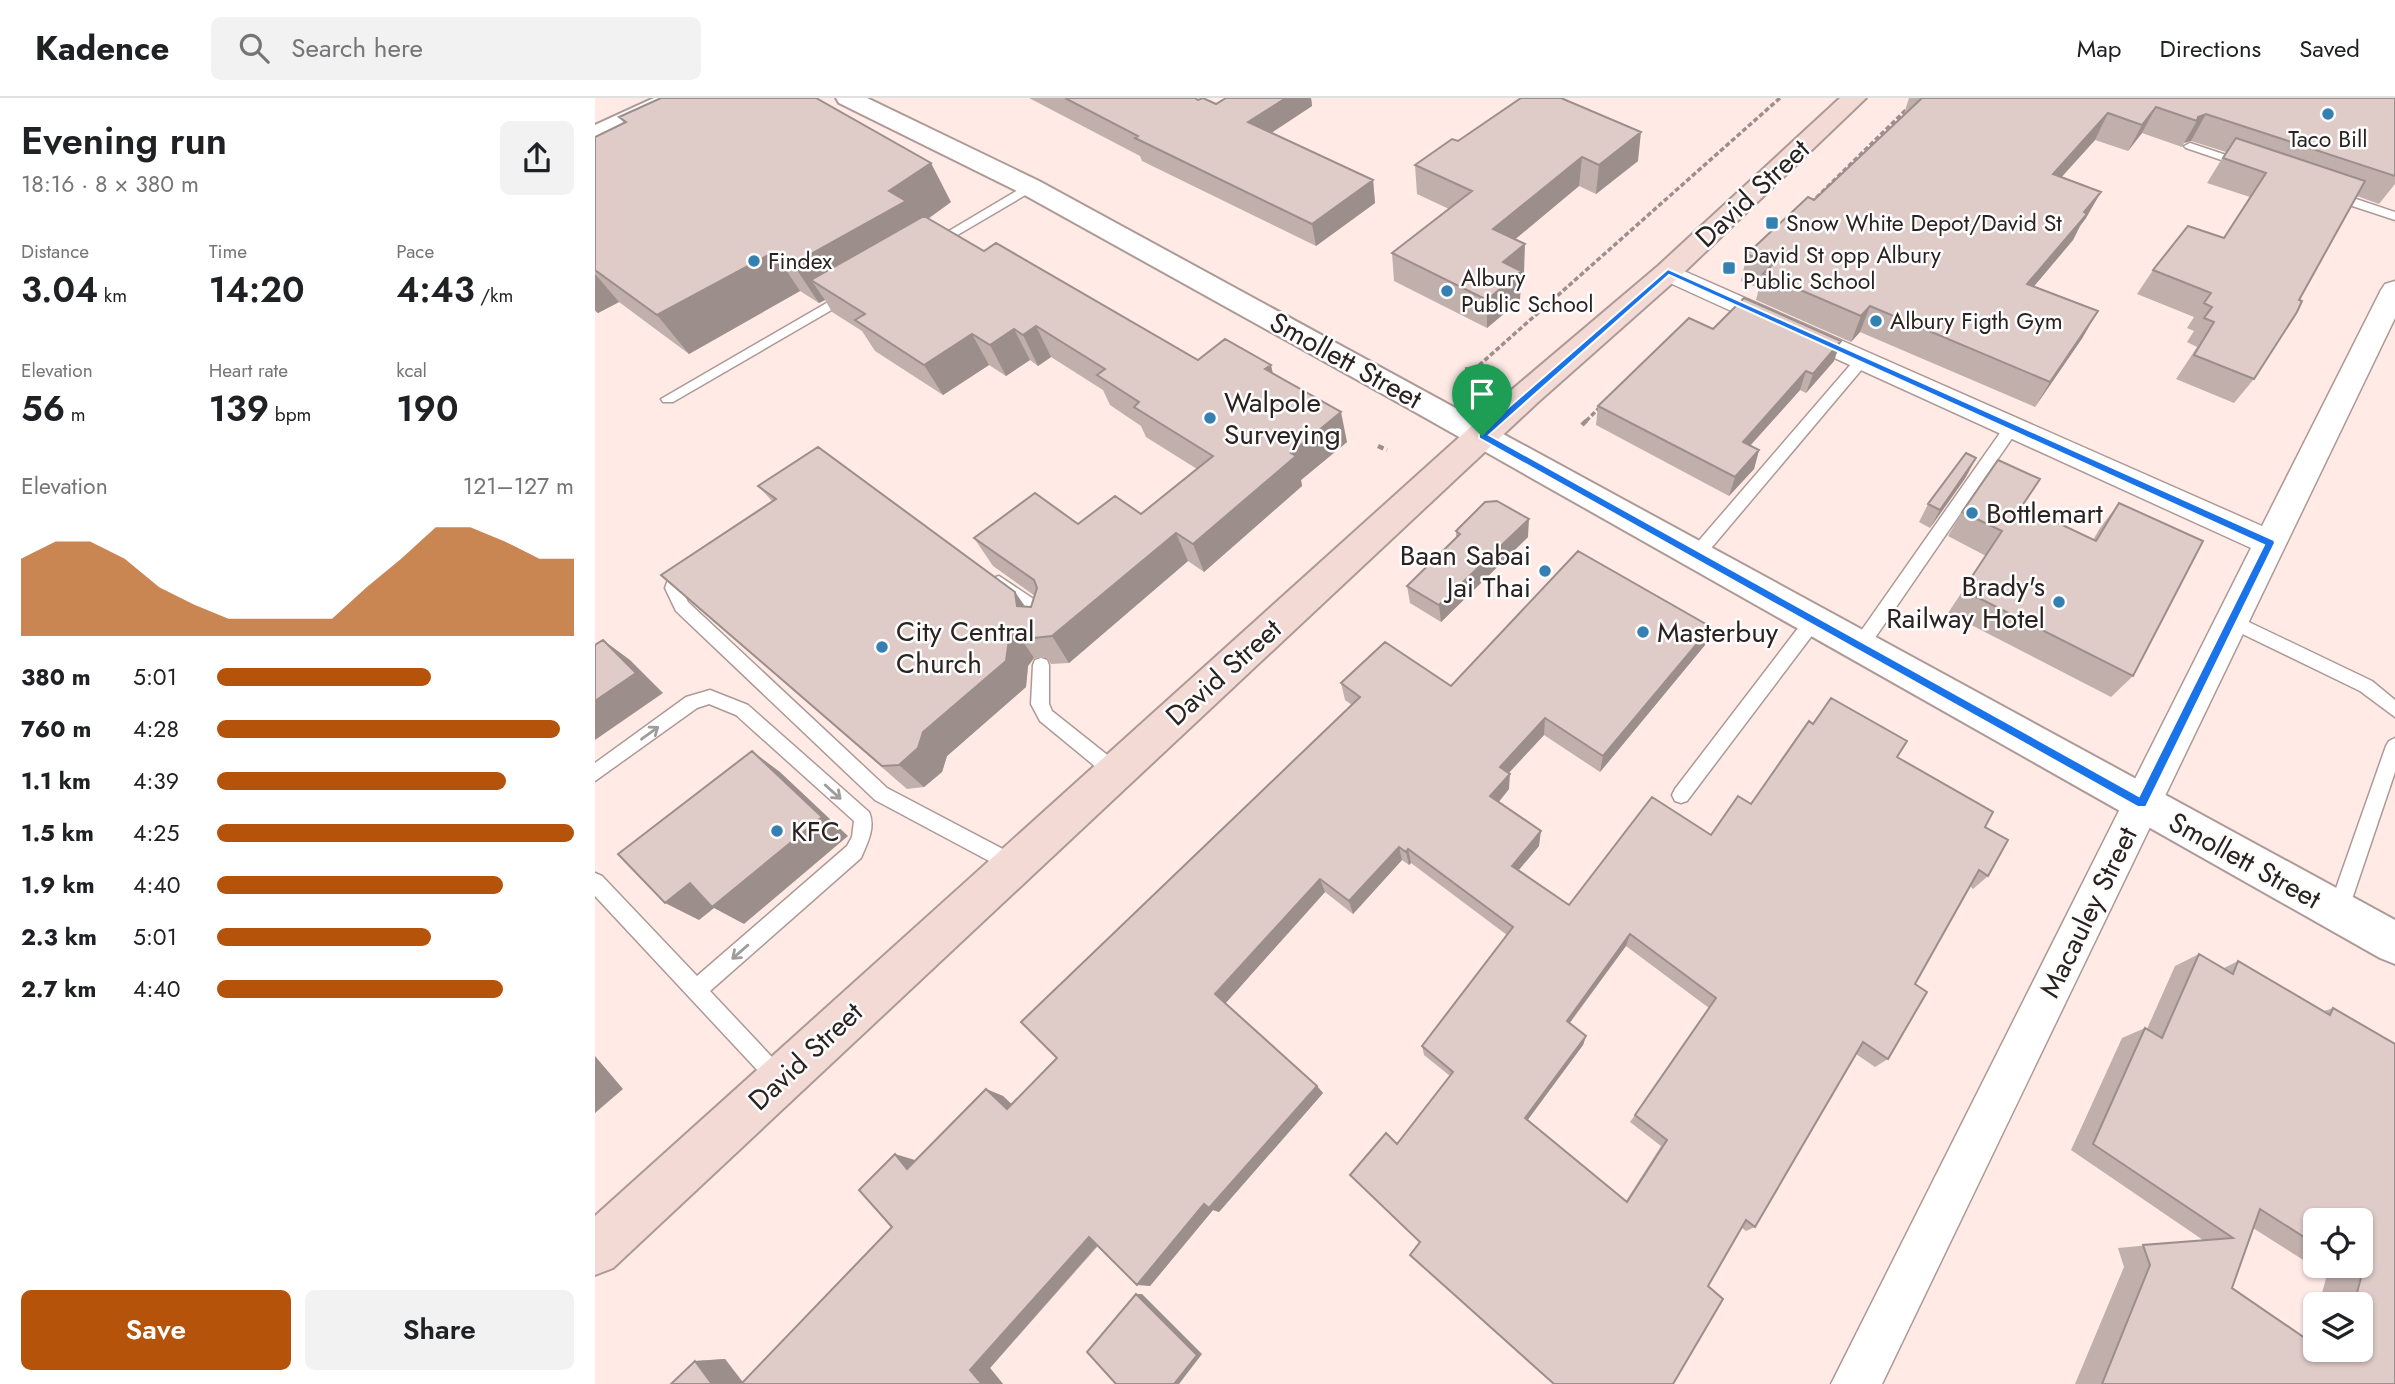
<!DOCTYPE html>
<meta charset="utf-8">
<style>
:root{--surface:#fff;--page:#f2f2f2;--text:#202124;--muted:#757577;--line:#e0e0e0;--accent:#b45309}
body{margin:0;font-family:Jost,sans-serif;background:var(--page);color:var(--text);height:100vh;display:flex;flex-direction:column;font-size:26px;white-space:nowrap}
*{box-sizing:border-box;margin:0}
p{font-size:23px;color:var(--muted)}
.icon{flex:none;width:38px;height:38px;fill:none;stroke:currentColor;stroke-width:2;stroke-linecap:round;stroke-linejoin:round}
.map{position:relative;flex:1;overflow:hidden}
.details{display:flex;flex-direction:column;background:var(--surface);width:595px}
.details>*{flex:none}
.tools{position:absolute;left:1708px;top:1110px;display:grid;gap:14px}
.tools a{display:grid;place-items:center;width:70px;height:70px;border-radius:10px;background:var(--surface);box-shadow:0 2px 5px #0004;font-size:35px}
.pin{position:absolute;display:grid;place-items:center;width:60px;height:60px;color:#fff;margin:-72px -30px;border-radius:50% 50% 50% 0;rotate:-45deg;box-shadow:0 0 7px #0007}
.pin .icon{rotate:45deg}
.round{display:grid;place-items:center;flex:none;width:74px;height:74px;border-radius:10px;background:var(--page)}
.headline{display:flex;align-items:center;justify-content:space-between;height:119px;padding:0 21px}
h1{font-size:38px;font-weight:600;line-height:52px}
.metrics{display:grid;grid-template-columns:repeat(3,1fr);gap:10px;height:119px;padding:7px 21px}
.metrics div{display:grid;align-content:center}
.metrics b{font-size:35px;font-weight:600}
.metrics small{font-size:19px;font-weight:400}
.metrics p{font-size:19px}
.chart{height:196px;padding:14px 21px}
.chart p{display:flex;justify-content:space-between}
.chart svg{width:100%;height:126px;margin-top:7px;fill:var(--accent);opacity:.7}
.action{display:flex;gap:14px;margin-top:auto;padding:14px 21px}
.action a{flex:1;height:80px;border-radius:10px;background:var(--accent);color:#fff;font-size:28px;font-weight:600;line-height:80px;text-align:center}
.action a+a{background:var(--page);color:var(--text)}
ul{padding:0 21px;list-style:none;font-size:23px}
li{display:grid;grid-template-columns:112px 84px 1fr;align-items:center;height:52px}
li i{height:18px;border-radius:9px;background:var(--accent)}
header{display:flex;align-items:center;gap:42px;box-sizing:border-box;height:98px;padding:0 35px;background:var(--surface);border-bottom:2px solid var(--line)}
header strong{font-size:33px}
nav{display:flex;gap:38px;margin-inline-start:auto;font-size:24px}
.search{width:490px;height:63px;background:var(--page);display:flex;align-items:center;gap:18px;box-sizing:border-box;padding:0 24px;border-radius:10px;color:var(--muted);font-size:26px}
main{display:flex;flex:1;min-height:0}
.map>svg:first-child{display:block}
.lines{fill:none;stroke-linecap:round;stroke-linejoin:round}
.service-casing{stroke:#ad9a96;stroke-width:3}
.minor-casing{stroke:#ad9a96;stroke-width:3}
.tertiary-casing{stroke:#ad9a96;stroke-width:4}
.secondary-casing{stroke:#ad9a96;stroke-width:4}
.path-far1{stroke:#9e8f8c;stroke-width:3.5;stroke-dasharray:5 2.5;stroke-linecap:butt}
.path{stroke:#9e8f8c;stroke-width:4.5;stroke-dasharray:6 3.5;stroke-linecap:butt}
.service{fill:#fff;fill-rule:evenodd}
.minor{fill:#fff;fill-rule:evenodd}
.tertiary{fill:#fff;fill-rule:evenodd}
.secondary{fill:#f3dad5;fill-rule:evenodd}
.wall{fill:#c0afab;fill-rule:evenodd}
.shaded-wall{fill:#9c8e8b}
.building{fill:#dfcbc7;stroke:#9c8e8b;stroke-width:2;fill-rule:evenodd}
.oneway{stroke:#9f9c9b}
.route{fill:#1a73e8;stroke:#fff;stroke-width:2;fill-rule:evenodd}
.poi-dot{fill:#3580b3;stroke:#fdfdfd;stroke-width:2.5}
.labels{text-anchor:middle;stroke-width:5;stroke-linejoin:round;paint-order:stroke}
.far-poi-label{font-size:23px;fill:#2a2221;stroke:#fdfdfd;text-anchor:start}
.street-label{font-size:28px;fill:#2a2221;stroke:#fdfdfd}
.poi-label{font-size:28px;fill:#2a2221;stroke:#fdfdfd;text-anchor:start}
</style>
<header>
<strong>Kadence</strong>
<div class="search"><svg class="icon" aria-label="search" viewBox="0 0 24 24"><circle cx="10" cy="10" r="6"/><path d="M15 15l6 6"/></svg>Search here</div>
<nav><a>Map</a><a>Directions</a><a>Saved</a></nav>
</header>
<main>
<section class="details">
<div class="headline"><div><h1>Evening run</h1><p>18:16 · 8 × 380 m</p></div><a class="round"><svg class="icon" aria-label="share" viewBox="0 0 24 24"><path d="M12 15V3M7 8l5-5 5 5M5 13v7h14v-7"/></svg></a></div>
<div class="metrics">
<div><p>Distance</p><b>3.04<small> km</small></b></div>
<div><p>Time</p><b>14:20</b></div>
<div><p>Pace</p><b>4:43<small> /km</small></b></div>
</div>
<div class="metrics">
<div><p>Elevation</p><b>56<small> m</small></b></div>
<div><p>Heart rate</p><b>139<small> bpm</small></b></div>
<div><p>kcal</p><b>190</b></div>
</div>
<div class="chart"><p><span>Elevation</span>121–127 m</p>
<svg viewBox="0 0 160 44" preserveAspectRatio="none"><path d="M0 44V17L10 11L20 11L30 17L40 27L50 33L60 38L70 38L80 38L90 38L100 27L110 17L120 6L130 6L140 11L150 17L160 17V44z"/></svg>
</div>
<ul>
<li><b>380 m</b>5:01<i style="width:60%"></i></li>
<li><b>760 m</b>4:28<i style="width:96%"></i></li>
<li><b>1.1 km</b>4:39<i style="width:81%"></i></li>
<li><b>1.5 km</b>4:25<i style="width:100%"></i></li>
<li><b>1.9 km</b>4:40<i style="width:80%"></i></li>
<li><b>2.3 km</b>5:01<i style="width:60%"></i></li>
<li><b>2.7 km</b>4:40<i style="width:80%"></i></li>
</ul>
<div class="action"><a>Save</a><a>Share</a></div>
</section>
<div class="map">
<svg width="1800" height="1286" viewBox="0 0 1800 1286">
<rect width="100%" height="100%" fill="#ffeae6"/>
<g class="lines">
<defs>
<path id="service" d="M1595,45l60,20 2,2 -10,2 -56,-19 -2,-2z
M435,85l6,4 -2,3 -97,57h-8l-2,-3z
M1737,93l63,21v8l-67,-22 -2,-3z
M254,192l5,1v6l-181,105h-10l-2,-3z
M1268,256l5,2v6l-166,197h-12l-2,-4 2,-4 168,-195z
M1417,324l7,5 -2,4 -151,220h-12l-2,-5 2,-5 153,-218z
M92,464l8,6 -11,10 -3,10 7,14 199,186 133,70 2,6 -2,6 -7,3 -7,-3 -131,-70 -199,-189 -11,-23 6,-17z
M404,478l51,34 2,5 -3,12h-12l-1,-9 -43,-32 -2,-4 2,-4z
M1219,515l6,2 2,5 -2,5 -133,176 -6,2 -6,-2 -3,-6 3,-6 133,-174z
M1637,516l140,67 23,19v17l-35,-26 -134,-65 -2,-5 2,-5z
M446,560l6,2 2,5v39l3,7 68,54 3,6 -3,6 -6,2 -6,-2 -68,-56 -9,-17 2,-39 2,-5z
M115,592l38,15 121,107c7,15 -2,32 -8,46l-151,133 77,82 3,7 -3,7 -7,3 -7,-3 -178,-191v-23l7,3 95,100 150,-130 5,-9 2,-16 -118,-106 -27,-11 -12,4 -102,73v-18l91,-66z
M1800,640v34l-47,139 -3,6 -7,3 -7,-3 -3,-6 58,-165 3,-5z"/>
<path id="minor" d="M1073,166l594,262 119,-236 4,-6 10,-3v37l-513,1066h-51l420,-836 -592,-270 -4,-6 4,-6z"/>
<path id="tertiary" d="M59,0h32l-3,5 -88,38v-16z
M241,0h31l172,83 1356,739v44l-15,-6 -972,-550 -387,-215 -182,-90z"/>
<path id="secondary" d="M1245,0h26l-188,180 -141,125 -924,865 -18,7v-59l920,-829 143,-121z"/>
</defs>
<use href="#service" class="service-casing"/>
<use href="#minor" class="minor-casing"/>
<use href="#tertiary" class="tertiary-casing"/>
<use href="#secondary" class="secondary-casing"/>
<path class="path-far1" d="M1216,105l107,-105
M870,271l11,-1 304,-270
M991,323l15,-15"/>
<path class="path" d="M987,327l5,-5
M783,348l9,4"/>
<use href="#service" class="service"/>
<use href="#minor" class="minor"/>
<use href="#tertiary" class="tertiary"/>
<use href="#secondary" class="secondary"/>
</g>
<path class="wall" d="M434,0h166l21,6 10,-6h85l1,8 -41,27 102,47 2,23 -59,43 -174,-85 -2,-5z
M1314,0h486v86l-16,20 -22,-8 -103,183 -20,24 -58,-24 21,-32 -10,-5 7,-11 -7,-3 7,-11 -57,-23 16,-24 71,-32 26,-41 -43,-14 19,-31 -35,-11 -7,2 -2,4 -40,-14 -14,18 -33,-11 -34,37 25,41 -6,8 -7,14 -39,46 49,51 -48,70 -175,-75 -9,10 -95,-42 3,-12 -18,-7 6,-27 67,-54 89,-83z
M24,19l332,85 -23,17 56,32 214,109 75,13 74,69 -46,38 1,6 -98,86 -16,-11 -119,102 -18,1 -4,-6h-13l-6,8 -2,21 -79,69 -5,16 -18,15 -17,2 -215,-186 80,-102 -14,-15 257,106 10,14 6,1 4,-11 -42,-30 -19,-28 104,-14 63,-10 56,-45 -51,-32 -5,-11 -31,-21 -7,-15 -52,-33 -13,9 -8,-6 -24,16 -17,-11 -46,30 -68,-44 -13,-20 -30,-19 -7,-12 -6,3 -19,-12 -111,63 -70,-52 -21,11 -3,-2v-174l29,-14z
M863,43l180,20 -42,33 -17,-8 -64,53 9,34 -3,2 -1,25 -33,28 -93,-47 -2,-28 57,-44 -32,-15 -2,-29z
M1118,231l121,32 -28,32 -6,-3 -50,56 9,4 -5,19 -25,27 -133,-71 2,-19z
M1371,379l-36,51 -11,-6 9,-18z
M1524,405l14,173 -22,21 -163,-84 38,-57 -38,-20 14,-24 61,-6 70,34 7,-12z
M861,433l72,6 -87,85 -31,-19 -3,-17 49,-47z
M1110,547l-105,127 -56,-37 -35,38v16l-10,13 40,44 -20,24 50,35 142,-70 40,-31 62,-80 84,33 88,70 3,49 -15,13 -3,-3 -55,98 -27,75 -13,8 -19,-13 -101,173 -9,4 -5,-4 -321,15 -23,-98 53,-68 -26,-21 -2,-9 85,-111 -96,-72 -2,2 -7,-5 -49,54 -28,-22 -100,111 92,83 6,7 -104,119 -6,-2 -63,76 -52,-40 -108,122 13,16h-332l24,-23 30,-2 18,23 149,-155 24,-67 70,-71 17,7 9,9 45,-47 295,-353 -7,-5 -4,-17 110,3zM1031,848l83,62 -79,114 31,24 -35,55 -99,-81 56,-75 3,-9 -16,-13z
M1604,856l25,14 14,-7 86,50 9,-3 62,376h-320l49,-117 -6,-19 85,-8 -132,-90 51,-112 23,-10 2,1 28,-63zM1720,1122l46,45h-46zM1658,1130l74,47 -8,29h42v45h-46v-31l-6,22 -77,-52z"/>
<path class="shaded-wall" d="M691,0h25l1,8 -59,39 -5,-23z
M1561,9l-14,26 -14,18 14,-26z
M1513,15l-13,27 -55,61 13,-27z
M1611,16l-15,27 -7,2 13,-22 1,-4z
M1046,34l-3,29 -42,33 3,-29z
M987,59l-3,29 -86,72v-29z
M336,65l20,39 -32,23 -108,55 14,20 -6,3 -26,-39 96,-73z
M778,82l2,23 -59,43 -4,-22z
M1506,94l-15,26 -6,8 -7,14 -59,70 13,-26z
M930,146l-1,29 -3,2 -1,25 -33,28v-28l16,-38z
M179,154l26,39 -111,63 -32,-39z
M0,176l24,28 -21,11 -3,-3z
M1275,208l-10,26 -9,10 10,-26z
M1503,213l-15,26 -48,70 15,-25z
M441,228l15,31 -13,9 -15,-31z
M419,231l16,31 -24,16 -16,-31z
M377,236l17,31 -46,30 -19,-30z
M1246,243l-7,20 -28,32 7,-19z
M676,267l7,31 -13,-27z
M1211,273l-6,19 -63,70 6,-18z
M746,314l6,30 -46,38 1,6 -98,86 -11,-28 98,-91z
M1164,352l-5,19 -25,27 6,-19z
M1381,360l-10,19 -36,51 10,-18z
M934,421l-1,18 -87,85 -2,-17z
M581,435l12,28 -119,102 -17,-27z
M420,494l18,27 -16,-13z
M1116,529l-6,18 -105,127 3,-16z
M421,533l18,27 -6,8 -2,21 -79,69 -5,16 -18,15 -25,-22 24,-33 86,-92z
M8,542l27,20 33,33 -68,47v-39z
M950,620l-1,17 -44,47v-15z
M157,653l28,21 68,64 -104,88 -30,-16 -15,12 -34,-17z
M915,676l-1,15 -18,22 -1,-15z
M946,733l-2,15 -28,33 1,-13z
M804,749l3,13 -49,54 -4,-13z
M813,751l3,14 -2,2 -3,-13z
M725,781l5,13 -101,113 -9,-11z
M1035,836l-4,12 -62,84 3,-9z
M991,938l-3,9 -59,80 1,-7z
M0,958l28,33 -28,24z
M722,988l6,7 -104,119 -6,-2 -63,76 -13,-1 67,-81z
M391,991l17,7 21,20 -17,-7z
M300,1056l20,6 -8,9z
M494,1139l14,2 -113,129 13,16h-21l-12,-14z
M541,1196h6l60,60 -23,30h-5z
M130,1261l19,25h-32l-17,-23z"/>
<path class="building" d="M66,0h155l115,65 -42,28 17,10 -113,63 -19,-12 -117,63 -62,-45v-133l31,-15 -7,-5z
M470,0h130l3,2 5,-2 13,6 10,-6h60l-38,24 125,58 -61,44 -177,-86 3,-2z
M926,0h40l80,34 -42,33 -17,-8 -89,72 32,15 -22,18 18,9 -34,29 -95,-47 80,-62 -57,-26 37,-26 6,2z
M1327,0h473v78l-189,-62 -8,3 -1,4 -41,-14 -14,18 -34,-12 -55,61 48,18 -17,20 3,2 -60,70 71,27 -48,71 -180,-76 -9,10 -98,-42 9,-9 -25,-11 61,-57 6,3z
M1641,40l129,43 -66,119 3,1 -5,11 -43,67 -60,-24 20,-33 -10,-4 8,-11 -8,-4 7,-10 -58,-23 35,-44 36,12 42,-65 -43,-15z
M329,118l60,35 12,-8 202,117 27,-21 46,26 -6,4 76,43 -50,41 5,3 -103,88 -17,-11 -124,103 -18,2 -4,-7h-14l-7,9 -3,21 -83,71 -5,16 -19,17 -17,1 -221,-191 115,-76 -18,-13 60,-39 197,145 2,14 14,1 6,-19 -3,-8 -60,-42 61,-45 43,31 37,-28 26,18 72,-58 -79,-49 5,-5 -42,-27 8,-6 -69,-43 -13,9 -9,-6 -24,16 -18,-11 -48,31 -69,-45 10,-6 -54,-34z
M1149,200l97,43 -28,33 -7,-3 -63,71 16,8 -24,27 -137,-71 91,-88 24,11z
M1371,355l10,5 -36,52 -12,-6z
M1403,362l42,19 -18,27 74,35 23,-38 84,38 -70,135 -170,-86 39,-59 -40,-19z
M902,403l32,18 -90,86 -32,-19 53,-52 -4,-3 29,-29z
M983,453l133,76 -108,129 -58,-38 -45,49 10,7 -20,22 51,35 -29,35 57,39 83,-108 59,38 27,-39 13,8 58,-83 4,3 18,-26 76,43 -10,16 96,55 -8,15 23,13 -20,36 -9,-6 -64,114 12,8 -39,67 -25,-17 -108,185 -9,-7 -38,66 15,13 -50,85h-119l-144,-129 10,-13 -70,-67 36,-42 11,11 56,-72 -31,-26 91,-119 -105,-78 -2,3 -7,-5 -50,54 -29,-22 -105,115 102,92 -108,122 -5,-4 -67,81 -48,-48 -119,133 12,14h-241l151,-157 -33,-37 36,-36 12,15 79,-80 21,20 50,-51 -36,-36 339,-325 -19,-14 44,-41 66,44zM1035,836l86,64 -81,117 32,25 -40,62 -102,-84 61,-82 -19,-15z
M8,542l33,33 -41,28v-56z
M157,653l70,66 -110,90 -22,-24 -25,20 -47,-49z
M1604,856l34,20 5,-13 92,54 3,-7 62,36v340h-293l48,-119 -7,-20 90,-7 -140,-94 52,-116 17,10zM1665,1111l55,35v-24h46v45h-12l13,9 -8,30h7v45h-19l-3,11 -17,-11h-7v-4l-83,-57z
M541,1196l61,61 -23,29h-58l-29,-32z
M100,1263l17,23h-41z"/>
<defs><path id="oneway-shaft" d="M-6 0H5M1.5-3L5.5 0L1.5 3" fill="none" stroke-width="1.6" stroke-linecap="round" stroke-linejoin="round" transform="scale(1.75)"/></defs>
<g class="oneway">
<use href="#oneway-shaft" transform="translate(55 635) rotate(-36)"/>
<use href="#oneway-shaft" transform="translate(238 694) rotate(42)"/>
<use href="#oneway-shaft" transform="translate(145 854) rotate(139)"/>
</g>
<path class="route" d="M1073,171l606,271 1,3 -129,264h-8l-659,-369v-5zM1074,177l595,270 -125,251 -650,-361z"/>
<g class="poi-dot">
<circle cx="1733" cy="16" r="7"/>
<rect x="1170" y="118" width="14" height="14" rx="3.5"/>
<circle cx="159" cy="163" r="7"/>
<rect x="1127" y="163" width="14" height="14" rx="3.5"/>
<circle cx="852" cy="193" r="7"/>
<circle cx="1281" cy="223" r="7"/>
<circle cx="615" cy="320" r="7"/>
<circle cx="1377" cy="415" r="7"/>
<circle cx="950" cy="473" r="7"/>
<circle cx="1464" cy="504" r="7"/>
<circle cx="1048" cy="534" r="7"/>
<circle cx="287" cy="549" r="7"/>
<circle cx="182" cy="733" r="7"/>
</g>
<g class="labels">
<g class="far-poi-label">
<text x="1733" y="49" text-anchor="middle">Taco Bill</text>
<text x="1191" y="133">Snow White Depot/David St</text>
<text x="1148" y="165">David St opp Albury<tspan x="1148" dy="26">Public School</tspan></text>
<text x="173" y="171">Findex</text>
<text x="866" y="188">Albury<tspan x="866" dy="26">Public School</tspan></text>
<text x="1295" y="231">Albury Figth Gym</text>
</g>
<g class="street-label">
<text transform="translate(1157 95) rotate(-43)" y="10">David Street</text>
<text transform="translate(751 262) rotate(29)" y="10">Smollett Street</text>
<text transform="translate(628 574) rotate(-42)" y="10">David Street</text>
<text transform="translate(1650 762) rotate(29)" y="10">Smollett Street</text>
<text transform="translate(1493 814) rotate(-64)" y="10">Macauley Street</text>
<text transform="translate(210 958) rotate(-43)" y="10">David Street</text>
</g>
<g class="poi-label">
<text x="629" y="314">Walpole<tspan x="629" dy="32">Surveying</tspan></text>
<text x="1391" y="425">Bottlemart</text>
<text x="936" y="467" text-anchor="end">Baan Sabai<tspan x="936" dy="32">Jai Thai</tspan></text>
<text x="1450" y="498" text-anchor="end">Brady's<tspan x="1450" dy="32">Railway Hotel</tspan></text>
<text x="301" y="543">City Central<tspan x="301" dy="32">Church</tspan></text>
<text x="1062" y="544">Masterbuy</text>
<text x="196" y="743">KFC</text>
</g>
</g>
</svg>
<div class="tools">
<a><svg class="icon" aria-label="locate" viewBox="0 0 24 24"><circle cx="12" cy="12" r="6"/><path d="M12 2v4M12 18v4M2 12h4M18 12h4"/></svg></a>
<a><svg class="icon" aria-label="layers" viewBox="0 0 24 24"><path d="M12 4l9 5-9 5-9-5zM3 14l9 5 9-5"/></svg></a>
</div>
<div class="pin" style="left:887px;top:338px;background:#1e9e55"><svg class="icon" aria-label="arrive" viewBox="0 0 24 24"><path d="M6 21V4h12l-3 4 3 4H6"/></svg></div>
</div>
</main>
